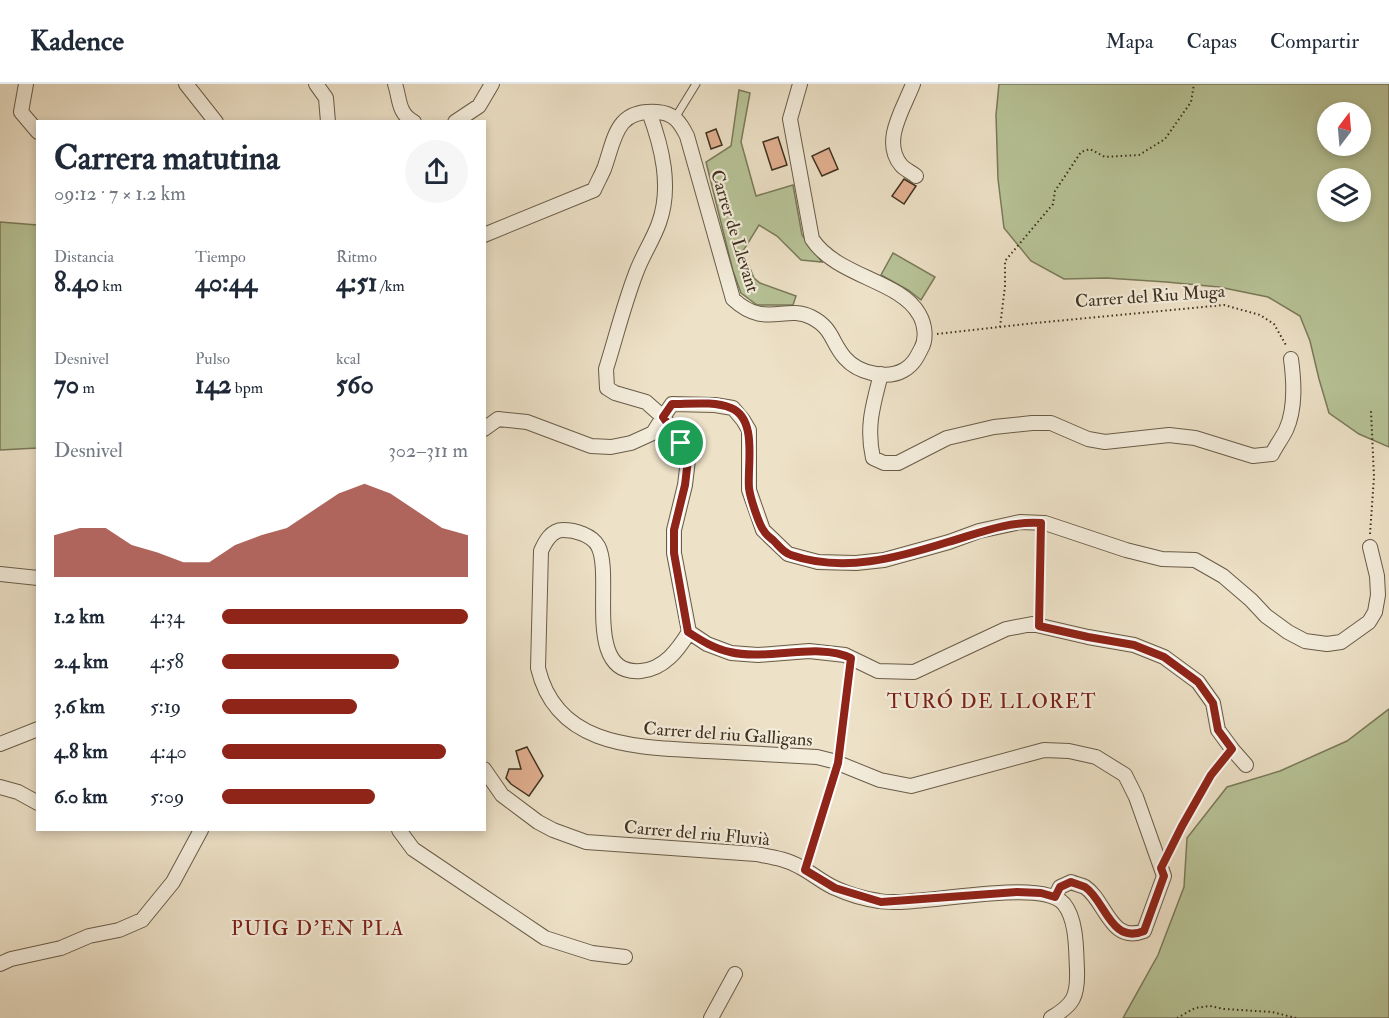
<!DOCTYPE html>
<html lang="es">
<meta charset="utf-8">
<style>
:root{--surface:#fff;--page:#f6f6f7;--text:#1f2937;--muted:#747a83;--line:#e0e1e3;--accent:#8f2418}
body{margin:0;font-family:"IM FELL Double Pica",serif;background:var(--page);color:var(--text);height:100vh;display:flex;flex-direction:column;font-size:22px;white-space:nowrap}
*{box-sizing:border-box;margin:0}
p{font-size:20px;color:var(--muted)}
.icon{flex:none;width:33px;height:33px;fill:none;stroke:currentColor;stroke-width:2;stroke-linecap:round;stroke-linejoin:round}
.map{position:relative;flex:1;overflow:hidden}
.drawer{position:absolute;left:36px;top:36px;width:450px;height:711px;display:flex;flex-direction:column;background:var(--surface);border-radius:0px;box-shadow:0 3px 9px #0003}
.drawer>*{flex:none}
.needle{width:39px;rotate:16deg}
.tools{position:absolute;left:1317px;top:18px;display:grid;gap:12px}
.tools a{display:grid;place-items:center;width:54px;height:54px;border-radius:50%;background:var(--surface);box-shadow:0 3px 9px #0003;font-size:30px}
.pin{position:absolute;display:grid;place-items:center;width:51px;height:51px;color:#fff;margin:-26px;border:3px solid #fff;border-radius:50%;box-shadow:0 2px 6px #0007}
.round{display:grid;place-items:center;flex:none;width:63px;height:63px;border-radius:32px;background:var(--page)}
.headline{display:flex;align-items:center;justify-content:space-between;height:102px;padding:0 18px}
h1{font-size:33px;font-weight:700;line-height:45px}
.figures{display:grid;grid-template-columns:repeat(3,1fr);gap:9px;height:102px;padding:6px 18px}
.figures div{display:grid;align-content:center}
.figures b{font-size:26px;font-weight:700}
.figures small{font-size:16px;font-weight:400}
.figures p{font-size:16px}
.chart{height:168px;padding:12px 18px}
.chart p{display:flex;justify-content:space-between}
.chart svg{width:100%;height:108px;margin-top:6px;fill:var(--accent);opacity:.7}
ul{padding:0 18px;list-style:none;font-size:20px}
li{display:grid;grid-template-columns:96px 72px 1fr;align-items:center;height:45px}
li i{height:15px;border-radius:8px;background:var(--accent)}
header{display:flex;align-items:center;gap:36px;box-sizing:border-box;height:84px;padding:0 30px;background:var(--surface);border-bottom:2px solid var(--line)}
header strong{font-size:28px}
nav{display:flex;gap:33px;margin-inline-start:auto;font-size:21px}
.map>svg:first-child{display:block}
.green{fill:#b7c397;stroke:#7a7a5a;stroke-width:1.5;fill-rule:evenodd}
.building{fill:#e2b091;stroke:#3d301e;stroke-width:1.5}
.lines{fill:none;stroke-linecap:round;stroke-linejoin:round}
.service-casing{stroke:#695c48;stroke-width:9}
.minor-casing{stroke:#695c48;stroke-width:16}
.path{stroke:#3d301e;stroke-width:2;stroke-dasharray:1.5 3;stroke-linecap:butt}
.service{stroke:#f3ecdb;stroke-width:7}
.minor{stroke:#f3ecdb;stroke-width:14}
.route-casing{stroke:#fff;stroke-width:12}
.route{stroke:#8f2418;stroke-width:8}
.labels{text-anchor:middle;stroke-width:4.5;stroke-linejoin:round;paint-order:stroke}
.street-label{font-size:18px;fill:#3d301e;stroke:#f3ecdb}
.neighbourhood-label{font-size:20px;letter-spacing:1.5px;fill:#7a1f14;stroke:#f3ecdb}
</style>
<header>
<strong>Kadence</strong>
<nav><a>Mapa</a><a>Capas</a><a>Compartir</a></nav>
</header>
<div class="map">
<svg width="1389" height="934" viewBox="0 0 1389 934">
<rect width="100%" height="100%" fill="#ede1c7"/>
<filter id="stains"><feTurbulence type="fractalNoise" baseFrequency=".00333" numOctaves="4"/><feColorMatrix values="0 0 0 0 .2 0 0 0 0 .09 0 0 0 0 .02 0 0 0 .5 -.17"/></filter>
<radialGradient id="worn" r=".72"><stop offset=".6" stop-color="#630" stop-opacity="0"/><stop offset="1" stop-color="#630" stop-opacity=".3"/></radialGradient>
<path class="green" d="M999,0h390v363l-30,-13 -30,-21 -10,-34 -9,-38 -10,-25 -32,-19 -49,-10 -53,-5 -60,-4 -42,1 -33,-18 -27,-33 -6,-49 -2,-64zM1328,28h32v34h-32zM1328,94h32v34h-32z
M739,6l11,3 -9,49 15,54 37,-11 9,50 20,27 -21,-2 -24,-24 -18,-11 -16,26 11,27 6,5 36,13 -3,9h-36l-16,-12 -8,-22 -27,-109 25,-16z
M0,138l37,3v223l-37,2z
M893,169l42,24 -14,23 -13,-10 -27,-15z
M1389,625v309h-266l35,-63 26,-68 3,-49 40,-51 53,-16 67,-30z"/>
<path class="building" d="M716,45l6,16 -11,4 -5,-16z
M778,53l9,28 -15,5 -9,-28z
M829,64l9,21 -16,7 -10,-20z
M904,95l12,7 -12,18 -12,-8z
M527,663l16,29 -14,20 -18,-12 -5,-6 3,-9h12l-5,-18z"/>
<g class="lines">
<defs>
<path id="service" d="M675,34l21,-34"/>
<path id="minor" d="M26,0l-5,28 17,20
M186,0l30,38
M316,0l10,14 2,24
M395,0c5,15 3,30 19,38
M913,0c-9,24 -32,57 -12,81 3,4 10,7 15,11
M455,38l24,-16 13,-22
M484,151l110,-45c3,-7 7,-14 10,-21 11,-30 11,-60 53,-57 17,1 23,10 30,24l46,163c32,30 52,5 78,18 22,11 20,25 34,41 13,15 42,22 59,12 9,-5 13,-13 17,-21 6,-10 4,-25 -2,-35 -19,-34 -82,-37 -107,-75l-22,-120 10,-35
M881,290c-8,31 -15,53 -8,84l11,5h14l49,-25 47,-11 38,-4h19l37,16 17,3 64,-7 26,3 58,18 19,-2c4,-8 10,-16 14,-24 10,-22 8,-49 5,-71
M484,345l14,-10 29,3 64,24 20,1 20,-4 22,-10 10,-16 -17,-15 -31,-9 -8,-5 -1,-19c10,-32 18,-65 30,-96 6,-17 17,-33 23,-50 13,-36 3,-76 -10,-111
M0,490l38,4
M689,548c-11,18 -25,37 -48,39 -59,5 -27,-95 -43,-125 -6,-11 -23,-16 -35,-16 -12,0 -18,12 -22,21l-3,117c19,81 102,79 169,83 36,2 73,4 110,6l16,4 47,19 31,6 133,-36 25,1 27,6 29,18 11,22 28,79 -20,55c-34,13 -38,-30 -59,-44 -4,-2 -10,-3 -14,-5l-11,5 -5,10
M0,660l38,-15
M1246,681l-14,-16 -14,-19 -5,-27 -15,-21 -34,-25 -30,-12 -46,-8 -56,-13 -26,5 -92,43 -36,-1 -33,-16 -36,-4 -51,4 -27,-2 -24,-9 -18,-12 -15,-79v-23l11,-45 3,-25 -6,-17 -19,-26 9,-13 43,1 18,3 10,12 6,10v60l14,40 25,24 30,8 38,1 28,-3 65,-18 30,-11 41,-9 25,1 81,27 36,9 33,1 28,16 28,24 15,16 22,16 17,9 22,3 14,-2 28,-20 6,-10 3,-17 -1,-19 -7,-29
M484,685l18,26 36,27 15,8 33,12 170,12c15,3 31,5 44,13 12,6 23,16 35,21 13,6 30,11 44,13 39,7 161,-25 185,3 13,16 12,46 13,66 1,27 -4,35 -26,48
M0,703l18,5 20,11
M399,746l14,19 132,89 47,15 33,4
M0,880l11,-5 50,-11 28,-12 30,-6 23,-10 31,-38 28,-52
M711,934l24,-44"/>
</defs>
<use href="#service" class="service-casing"/>
<use href="#minor" class="minor-casing"/>
<path class="path" d="M1000,243l5,-41v-25l48,-57 2,-13 26,-39 9,-3 15,8 34,-2 26,-16 26,-37 3,-18
M937,250l98,-11 189,-18 36,10 14,9 13,23
M1370,450l4,-57 -3,-66
M1039,530l2,-78
M840,667l9,-81
M1169,768l42,-77 13,-16
M809,773l26,-83
M1177,934l18,-10 15,-2 14,3 48,3 24,6"/>
<use href="#service" class="service"/>
<use href="#minor" class="minor"/>
</g>
<g class="lines">
<defs>
<path id="route" d="M672,320c18,0 42,-3 59,4 27,11 16,57 18,80 1,9 10,37 15,43 2,4 7,7 10,10 5,5 10,12 17,14 52,18 106,3 157,-13 31,-9 60,-21 93,-19l-2,103 49,11 46,8 30,12 34,25 15,21 5,27 14,19 -21,26 -29,51 -21,42 3,8 -20,55c-33,14 -39,-31 -59,-44 -4,-2 -9,-3 -14,-5l-11,5 -5,10 -14,-4 -24,-1 -136,10 -46,-14 -30,-18 33,-107 13,-105c-33,-16 -85,3 -121,-6 -15,-3 -28,-11 -42,-20l-14,-79v-23l11,-45 3,-25 -7,-17 -18,-26z"/>
</defs>
<use href="#route" class="route-casing"/>
<use href="#route" class="route"/>
</g>
<g class="labels">
<g class="street-label">
<text transform="translate(735 147) rotate(73)" y="6">Carrer de Llevant</text>
<text transform="translate(1150 212) rotate(-4)" y="6">Carrer del Riu Muga</text>
<text transform="translate(728 650) rotate(4)" y="6">Carrer del riu Galligans</text>
<text transform="translate(697 749) rotate(5)" y="6">Carrer del riu Fluvià</text>
</g>
<g class="neighbourhood-label">
<text x="992" y="624">TURÓ DE LLORET</text>
<text x="318" y="851">PUIG D'EN PLA</text>
</g>
</g>
<rect width="100%" height="100%" filter="url(#stains)"/>
<rect width="100%" height="100%" fill="url(#worn)"/>
</svg>
<div class="tools">
<a><svg class="needle" viewBox="-14 -14 28 28"><path d="M0-13l5 13h-10z" fill="#e53935"/><path d="M0 13l5-13h-10z" fill="#747a83"/></svg></a>
<a><svg class="icon" aria-label="layers" viewBox="0 0 24 24"><path d="M12 4l9 5-9 5-9-5zM3 14l9 5 9-5"/></svg></a>
</div>
<div class="pin" style="left:681px;top:359px;background:#1e9e55"><svg class="icon" aria-label="arrive" viewBox="0 0 24 24"><path d="M6 21V4h12l-3 4 3 4H6"/></svg></div>
<section class="drawer">
<div class="headline"><div><h1>Carrera matutina</h1><p>09:12 · 7 × 1.2 km</p></div><a class="round"><svg class="icon" aria-label="share" viewBox="0 0 24 24"><path d="M12 15V3M7 8l5-5 5 5M5 13v7h14v-7"/></svg></a></div>
<div class="figures">
<div><p>Distancia</p><b>8.40<small> km</small></b></div>
<div><p>Tiempo</p><b>40:44</b></div>
<div><p>Ritmo</p><b>4:51<small> /km</small></b></div>
</div>
<div class="figures">
<div><p>Desnivel</p><b>70<small> m</small></b></div>
<div><p>Pulso</p><b>142<small> bpm</small></b></div>
<div><p>kcal</p><b>560</b></div>
</div>
<div class="chart"><p><span>Desnivel</span>302–311 m</p>
<svg viewBox="0 0 160 44" preserveAspectRatio="none"><path d="M0 44V27L10 24L20 24L30 31L40 34L50 38L60 38L70 31L80 27L90 24L100 17L110 10L120 6L130 10L140 17L150 24L160 27V44z"/></svg>
</div>
<ul>
<li><b>1.2 km</b>4:34<i style="width:100%"></i></li>
<li><b>2.4 km</b>4:58<i style="width:72%"></i></li>
<li><b>3.6 km</b>5:19<i style="width:55%"></i></li>
<li><b>4.8 km</b>4:40<i style="width:91%"></i></li>
<li><b>6.0 km</b>5:09<i style="width:62%"></i></li>
</ul>
</section>
</div>
